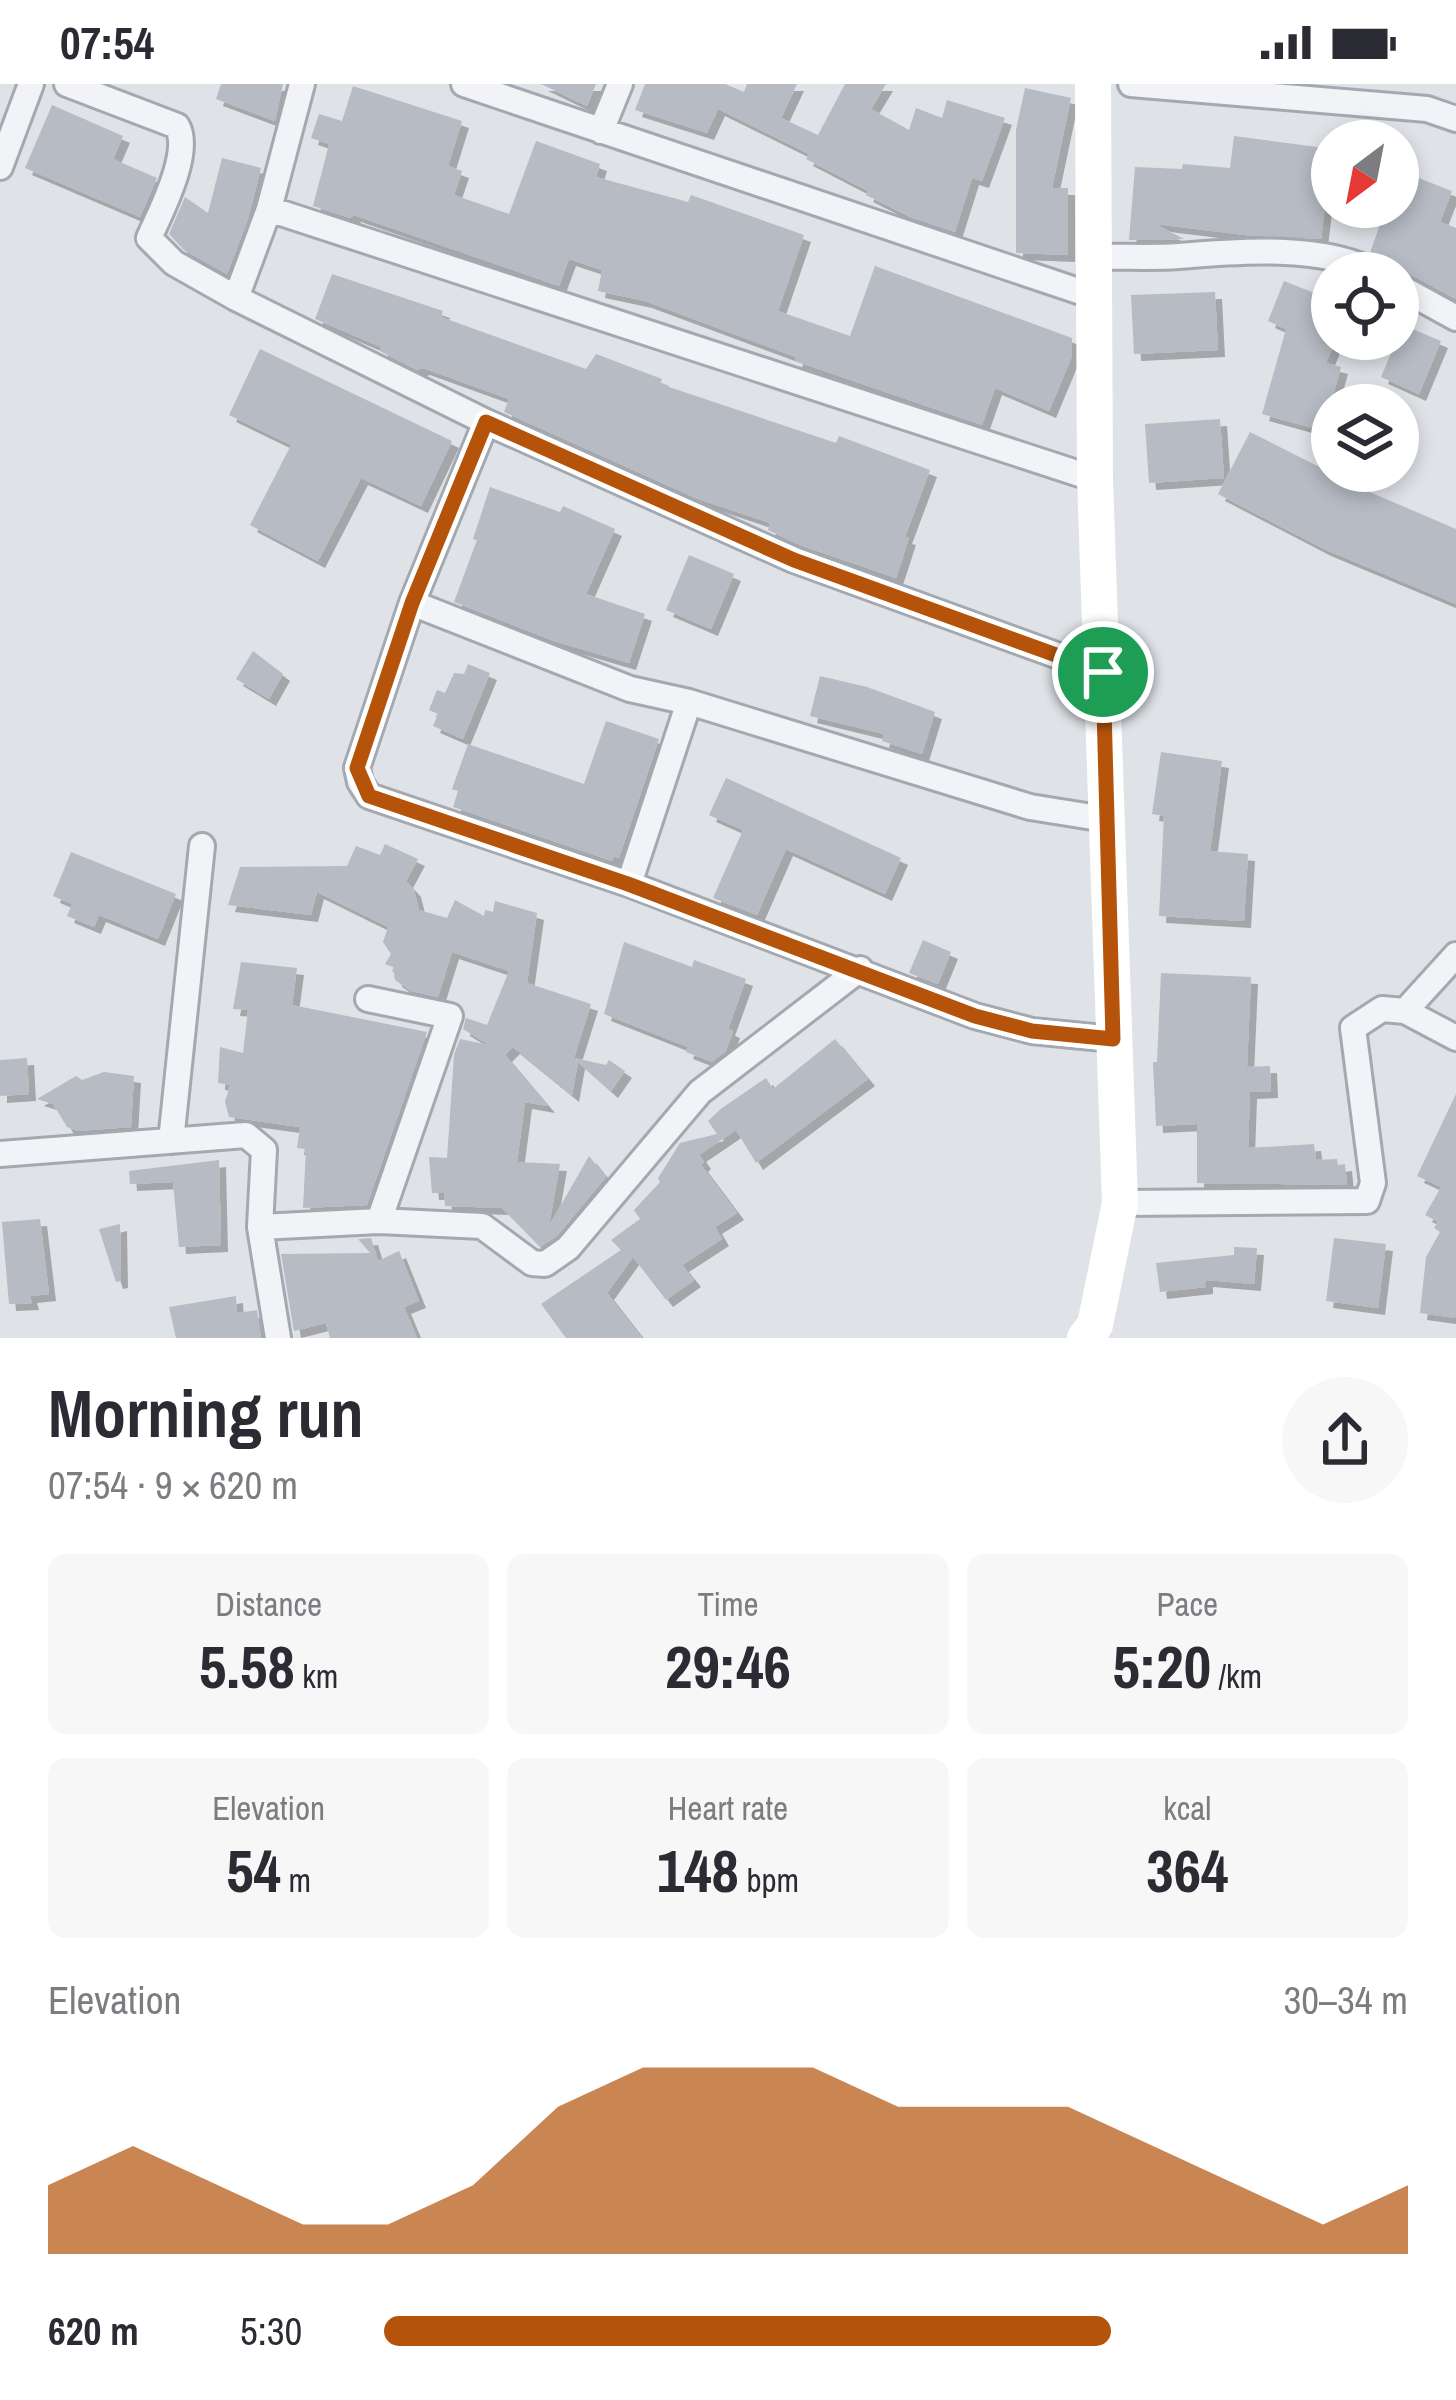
<!DOCTYPE html>
<meta charset="utf-8">
<style>
:root{--surface:#fff;--page:#f7f7f7;--text:#2b2b33;--muted:#7c7c81;--accent:#b45309}
body{margin:0;font-family:"Archivo Narrow",sans-serif;background:var(--page);color:var(--text);height:100vh;display:flex;flex-direction:column;font-size:45px;white-space:nowrap}
*{box-sizing:border-box;margin:0}
p{font-size:39px;color:var(--muted)}
.icon{flex:none;width:66px;height:66px;fill:none;stroke:currentColor;stroke-width:2;stroke-linecap:round;stroke-linejoin:round}
.map{position:relative;height:1254px;overflow:hidden}
.drawer{display:flex;flex-direction:column;background:var(--surface);flex:1}
.drawer>*{flex:none}
.needle{width:78px;rotate:212deg}
.tools{position:absolute;left:1311px;top:36px;display:grid;gap:24px}
.tools a{display:grid;place-items:center;width:108px;height:108px;border-radius:50%;background:var(--surface);box-shadow:0 6px 18px #0003;font-size:60px}
.pin{position:absolute;display:grid;place-items:center;width:102px;height:102px;color:#fff;margin:-51px;border:6px solid #fff;border-radius:50%;box-shadow:0 3px 12px #0007}
.round{display:grid;place-items:center;flex:none;width:126px;height:126px;border-radius:63px;background:var(--page)}
.overview{display:flex;align-items:center;justify-content:space-between;height:204px;padding:0 48px}
h1{font-size:66px;font-weight:800;line-height:90px}
.figures{display:grid;grid-template-columns:repeat(3,1fr);gap:18px;height:204px;padding:12px 48px}
.figures div{display:grid;align-content:center;border-radius:18px;background:var(--page);text-align:center}
.figures b{font-size:60px;font-weight:800}
.figures small{font-size:33px;font-weight:400}
.figures p{font-size:33px}
.chart{height:336px;padding:24px 48px}
.chart p{display:flex;justify-content:space-between}
.chart svg{width:100%;height:216px;margin-top:12px;fill:var(--accent);opacity:.7}
ul{padding:0 48px;list-style:none;font-size:39px}
li{display:grid;grid-template-columns:192px 144px 1fr;align-items:center;height:90px}
li i{height:30px;border-radius:15px;background:var(--accent)}
.status{display:flex;justify-content:space-between;align-items:center;height:84px;padding:0 60px;background:var(--surface);direction:ltr}
.status svg{height:33px;fill:currentColor}
.map>svg:first-child{display:block}
.building{fill:#b6bbc4;filter:url(#shadow)}
.lines{fill:none;stroke-linecap:round;stroke-linejoin:round}
.street-casing{stroke:#a4a9b1;stroke-width:30}
.street{stroke:#f1f3f6;stroke-width:24}
.secondary{stroke:#fff;stroke-width:36}
.route-casing{stroke:#fff;stroke-width:24}
.route{stroke:#b45309;stroke-width:15}
</style>
<div class="status"><b>07:54</b><svg viewBox="0 0 49 12"><path d="M0 12V9h3v3zM5 12V6h3v6zM10 12V3h3v9zM15 12V0h3v12zM26 1h20v11H26zM47 4h2v5h-2z"/></svg></div>
<div class="map">
<svg width="1456" height="1254" viewBox="0 0 1456 1254">
<defs>
<filter id="shadow"><feDropShadow dx="7" dy="7" stdDeviation="0" flood-color="#0004"/></filter>
</defs>
<rect width="100%" height="100%" fill="#dfe2e7"/>
<path class="building" d="M221,0h62l-8,37 -59,-22z
M541,0h55l-9,22z
M645,0h80l19,8 3,-8h50l-16,34 37,17 27,-51h41l-15,25 38,21 7,-22 26,10 5,-18 58,18 -23,63 -10,-3 -17,54 -45,-15 -44,-22 2,-4 -62,-32 3,-5 -91,-45 -11,24 -72,-23z
M353,2l109,35 -14,45 14,5 -8,24 55,19 27,-73 64,23 -4,13 92,25 3,-7 113,40 -26,76 72,25 25,-70 197,72v18l-23,55 -54,-23 -13,37 -187,-64 1,-4 -151,-56 -47,-10 4,-21 -33,-11 -10,27 -205,-71 -4,3 -37,-12 16,-62 -18,-6 8,-24 23,7z
M1025,4l46,10 -19,90h16v67l-52,-2v-123z
M52,21l71,31 -10,23 44,19 -17,39 -115,-49z
M1234,52l98,13 -11,90 -76,-4 -90,-11 29,15 -55,1 6,-73 47,2 1,-5 47,4z
M222,74l39,10 -13,51 -21,55 -43,-24 -15,-16 16,-37 23,16z
M1398,86l54,21 -12,31 16,6v71l-50,-27 -14,-1 -4,-9 -18,-9 16,-46h12z
M332,190l111,37 -2,6 145,52 10,-15 66,25 -2,5 176,59 3,-7 91,34 -25,67 4,1 -13,40 -96,-33 -32,-15 2,-7 -72,-24 -194,-87 5,-13 -86,-31 -6,2 -37,-19 1,-4 -66,-28z
M1284,197l48,19v49l-6,14 15,4 -18,64 -61,-17 24,-85 -18,-8z
M1215,208l3,58 -84,4 -3,-59z
M1403,241l38,16 -22,53 -38,-17z
M260,265l192,92 -31,65 -60,-28 -43,83 -68,-36 41,-80 -62,-30z
M1220,335l4,59 -75,5 -4,-59z
M1250,348l115,58 91,39v75l-132,-55 -106,-55z
M490,403l70,25 3,-6 52,23 -29,65 59,20 -16,49 -75,-22 -100,-39 23,-62 -4,-1z
M689,471l45,19 -23,55 -45,-19z
M253,567l30,23 -14,25 -33,-20z
M468,580l22,9 -27,66 -30,-13 5,-12 -9,-4 8,-20 8,3 9,-20 10,1z
M820,592l47,11 68,25 -13,42 -40,-13 2,-7 -74,-18z
M606,637l53,18 -40,119 -5,-2 -2,5 -159,-54 5,-16 -6,-2 16,-45 116,40z
M1161,668l61,9 -12,90 38,3 -4,67 -85,-5 5,-100 -12,-2z
M726,694l175,80 -16,36 -99,-45 -29,66 -44,-17 30,-68 -34,-15z
M385,760l33,15 -12,22 8,9 5,20 28,8 8,-18 29,16 1,-6 8,2 2,-11 42,12 -10,70 64,21 -17,54 32,7 3,-5 16,11 -14,20 -33,-29 -6,33 -59,-48 -8,8 43,51 -23,-4 -8,60 43,2 -11,62 40,-70 17,21 -49,59 -17,11 -38,-39 -57,-2 -1,-13h-12l-3,-36 18,1 7,-103 6,-16 29,6 -26,-16 3,-11 21,7 22,-54 -57,-19 -14,45 -27,-6 -16,-11 -2,-13 -8,-3 6,-10 -8,-12 5,-15 -71,-35 -6,23 -83,-10 12,-38 107,-1 9,-20 24,9z
M71,768l105,42 -18,45 -59,-24 -5,12 -27,-11 5,-12 -19,-8z
M923,856l28,12 -13,32 -29,-11z
M624,858l68,25 2,-7 52,19 -18,50 5,2 -7,20 -14,11 -26,-10 2,-5 -84,-33z
M241,878l56,6 -5,37 135,27 -60,173 -64,3 3,-59 -9,-1 3,-21 -71,-10 -4,-15 5,-17 -12,-2 2,-36 23,6 5,-43 -15,-1z
M1161,889l90,4 -4,90 23,-1 1,25 -21,1 -2,56 66,-4 2,16 21,-1 1,6 7,-1 2,21 -150,-2v-59l-41,2 -3,-64h4z
M835,955l33,40 -112,84 -20,-33 -37,25 5,7 -3,3 36,48 -22,14 7,12 -40,26 12,15 -28,20 -33,-43 -26,36 35,45h-76l-25,-34 80,-54 -10,-10 29,-21 -6,-9 26,-28 -2,-4 22,-35 37,-9 -9,-13 14,-13 44,-30 7,11z
M27,974l2,36 -29,2v-36z
M104,988l30,4 -3,51 -53,4 -11,-4 -14,-23 -16,-5 39,-23 6,4z
M1456,1010v224l-36,-5 6,-56 14,-25 -6,-4 4,-6 -13,-7 16,-28 -24,-11z
M219,1076l2,85 -42,2 -6,-65 -43,2 -1,-13z
M40,1135l9,75 -19,2 2,7 -23,1 -7,-82z
M120,1140l1,57 -5,1 -17,-53z
M371,1154l7,23 21,-10 20,50 -15,6 13,31h-87l-4,-15 -32,8 -13,-77 89,-1 -12,-14z
M1334,1154l52,6 -8,64 -52,-7z
M1234,1163l23,1 -3,36 -48,-4v7l-46,5 -4,-29 78,-8z
M236,1212l1,17 20,-3 4,28h-85l-7,-31z"/>
<g class="lines">
<defs>
<path id="street" d="M67,0l110,42c15,26 -16,85 -28,112l25,25 62,35
M302,0l-33,125 -33,89 250,124 308,138 309,112
M464,0l629,212
M1131,0l296,25 29,10
M601,47l19,-47
M0,83l31,-83
M269,125l826,270
M1092,173c29,-1 58,1 87,-1 58,-5 145,-12 197,17
M1398,202l58,32
M486,338l-74,181 -55,165 3,14 9,14 260,88 346,132 57,15 81,8
M412,519l218,86 59,13 341,105 75,12
M629,800l60,-182
M368,915l82,17 -71,205
M1405,927l51,27
M171,1057l31,-295
M0,1070l246,-19 18,15 -4,77 18,111
M1120,1119l247,-2 6,-18 -20,-155 29,-19 23,2 51,-56
M260,1143l119,-6 103,5 50,37 13,1 23,-16 132,-156 160,-123"/>
</defs>
<use href="#street" class="street-casing"/>
<use href="#street" class="street"/>
<path class="secondary" d="M1085,1254l10,-13 25,-122 -25,-724 -2,-395"/>
</g>
<g class="lines">
<defs>
<path id="route" d="M486,338l308,138 309,112 10,367 -81,-8 -57,-15 -347,-132 -259,-88 -12,-28 55,-165z"/>
</defs>
<use href="#route" class="route-casing"/>
<use href="#route" class="route"/>
</g>
</svg>
<div class="tools">
<a><svg class="needle" viewBox="-14 -14 28 28"><path d="M0-13l5 13h-10z" fill="#e53935"/><path d="M0 13l5-13h-10z" fill="#7c7c81"/></svg></a>
<a><svg class="icon" aria-label="locate" viewBox="0 0 24 24"><circle cx="12" cy="12" r="6"/><path d="M12 2v4M12 18v4M2 12h4M18 12h4"/></svg></a>
<a><svg class="icon" aria-label="layers" viewBox="0 0 24 24"><path d="M12 4l9 5-9 5-9-5zM3 14l9 5 9-5"/></svg></a>
</div>
<div class="pin" style="left:1103px;top:588px;background:#1e9e55"><svg class="icon" aria-label="arrive" viewBox="0 0 24 24"><path d="M6 21V4h12l-3 4 3 4H6"/></svg></div>
</div>
<section class="drawer">
<div class="overview"><div><h1>Morning run</h1><p>07:54 · 9 × 620 m</p></div><a class="round"><svg class="icon" aria-label="share" viewBox="0 0 24 24"><path d="M12 15V3M7 8l5-5 5 5M5 13v7h14v-7"/></svg></a></div>
<div class="figures">
<div><p>Distance</p><b>5.58<small> km</small></b></div>
<div><p>Time</p><b>29:46</b></div>
<div><p>Pace</p><b>5:20<small> /km</small></b></div>
</div>
<div class="figures">
<div><p>Elevation</p><b>54<small> m</small></b></div>
<div><p>Heart rate</p><b>148<small> bpm</small></b></div>
<div><p>kcal</p><b>364</b></div>
</div>
<div class="chart"><p><span>Elevation</span>30–34 m</p>
<svg viewBox="0 0 160 44" preserveAspectRatio="none"><path d="M0 44V30L10 22L20 30L30 38L40 38L50 30L60 14L70 6L80 6L90 6L100 14L110 14L120 14L130 22L140 30L150 38L160 30V44z"/></svg>
</div>
<ul>
<li><b>620 m</b>5:30<i style="width:71%"></i></li>
</ul>
</section>
